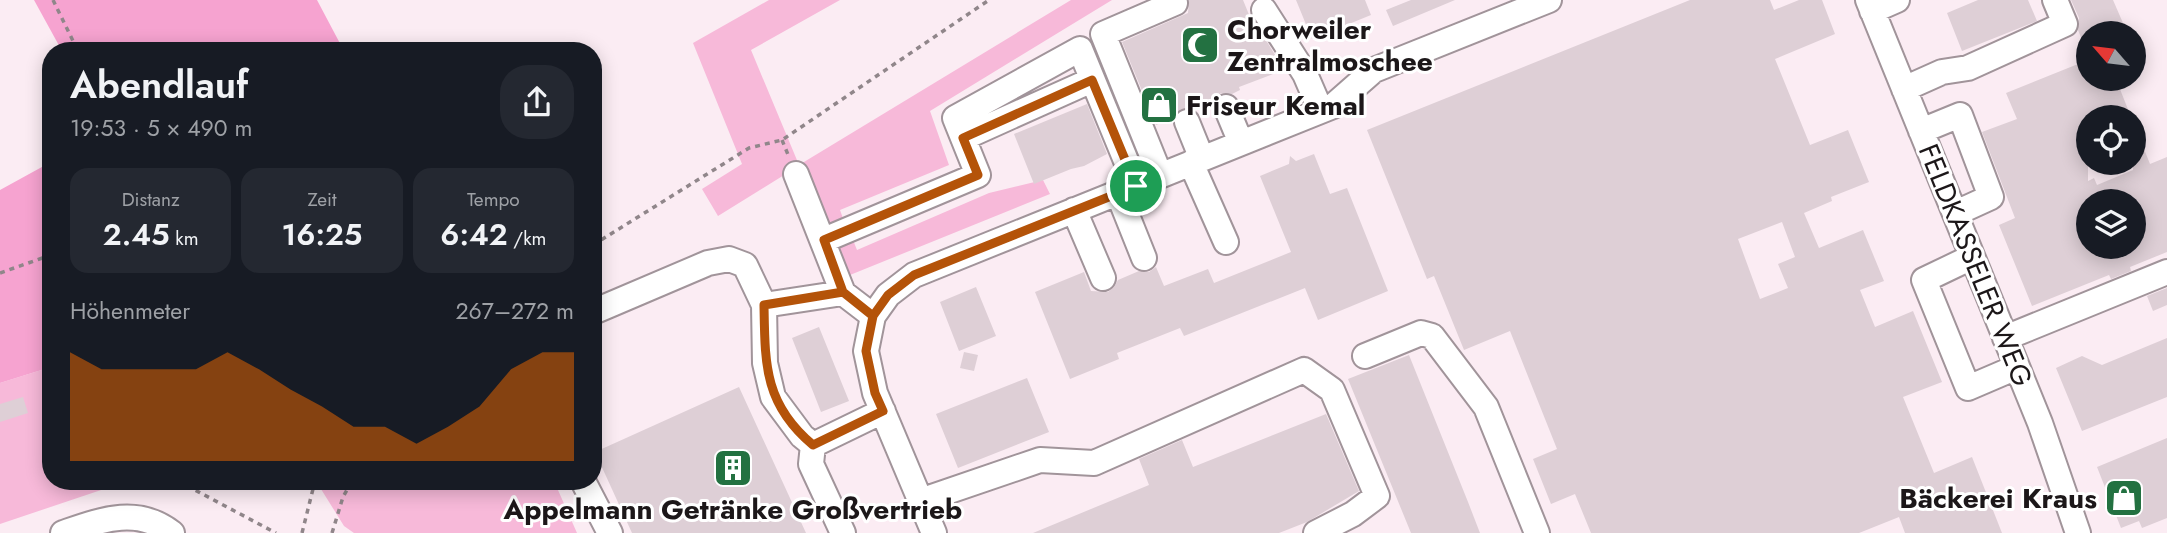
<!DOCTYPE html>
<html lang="de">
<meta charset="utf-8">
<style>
:root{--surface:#171b24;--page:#242831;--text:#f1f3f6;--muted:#9ea1a6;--accent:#b45309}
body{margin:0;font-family:Jost,sans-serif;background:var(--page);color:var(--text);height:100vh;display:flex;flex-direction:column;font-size:26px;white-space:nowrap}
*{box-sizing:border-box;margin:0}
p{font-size:23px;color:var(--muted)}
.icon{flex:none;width:38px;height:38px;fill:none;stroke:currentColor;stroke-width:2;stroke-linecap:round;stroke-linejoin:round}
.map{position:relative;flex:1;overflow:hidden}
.sheet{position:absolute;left:42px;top:42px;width:560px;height:448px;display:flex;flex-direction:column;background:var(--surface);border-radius:28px;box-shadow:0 4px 18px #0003}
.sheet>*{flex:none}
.needle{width:46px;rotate:298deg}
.tools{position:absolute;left:2076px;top:21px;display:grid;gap:14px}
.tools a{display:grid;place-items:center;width:70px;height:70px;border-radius:50%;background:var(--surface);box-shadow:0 4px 18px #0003;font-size:35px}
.pin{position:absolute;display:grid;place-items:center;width:60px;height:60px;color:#fff;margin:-30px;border:4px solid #fff;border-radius:50%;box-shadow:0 2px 7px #0007}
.round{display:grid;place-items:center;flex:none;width:74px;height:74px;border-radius:28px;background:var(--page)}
.summary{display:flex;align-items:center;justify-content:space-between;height:119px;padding:0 28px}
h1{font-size:38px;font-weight:600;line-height:52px}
.stats{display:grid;grid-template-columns:repeat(3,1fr);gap:10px;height:119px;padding:7px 28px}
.stats div{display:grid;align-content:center;border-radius:18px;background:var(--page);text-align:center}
.stats b{font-size:30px;font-weight:600}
.stats small{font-size:19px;font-weight:400}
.stats p{font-size:19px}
.chart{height:196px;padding:14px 28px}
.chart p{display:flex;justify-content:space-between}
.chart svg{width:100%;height:126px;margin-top:7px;fill:var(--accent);opacity:.7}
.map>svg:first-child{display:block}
.green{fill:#f7b9d9}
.forest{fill:#f6a3d0}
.building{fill:#decfd6;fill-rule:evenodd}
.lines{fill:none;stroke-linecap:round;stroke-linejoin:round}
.minor-casing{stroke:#a1949a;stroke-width:28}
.path{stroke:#90868a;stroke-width:3.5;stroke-dasharray:5 5;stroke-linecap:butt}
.minor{stroke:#fff;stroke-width:24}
.route-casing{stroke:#fff;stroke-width:14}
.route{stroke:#b45309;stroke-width:9}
.labels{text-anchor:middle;stroke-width:6;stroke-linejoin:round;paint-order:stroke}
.poi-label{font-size:28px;font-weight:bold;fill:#1c1719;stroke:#fff;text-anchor:start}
.street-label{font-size:28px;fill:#1c1719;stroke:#fff}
</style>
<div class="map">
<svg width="2167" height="533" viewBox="0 0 2167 533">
<rect width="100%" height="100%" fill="#fbecf3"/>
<path class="green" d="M769,0h71l-89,50 48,115 272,-165h41l-182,111 19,54 -109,45 5,14 -13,5 -24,-59 -19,2 -71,44 -16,-27 40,-25 -49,-121z
M1043,180l7,14 -200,81 -11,-29 14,-6 4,10 132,-57z
M51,367v114h67l1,3 -119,40v-141z
M316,481h238l23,52h-223l-10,-7z"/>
<path class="forest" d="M34,0h283l27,51h-282z
M51,162v205l-51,16v-193z"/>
<path class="building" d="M1189,0h54l16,39 5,-2 13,21 -6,2 4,9 -3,1 1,4 -34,13 1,3 -8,4 -11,-1 -8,9 -19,7h-13l-8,9 -17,7 -34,-83 66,-29z
M1296,0h69l6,15 -59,24z
M1411,0h44l-62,26 -7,-16z
M1690,0h80l4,10 25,-10h23l13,34 -60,25 35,86 38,-15 21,52 -38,15 1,4 -28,12 15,35 44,-18 21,51 -24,9 15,37 38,-16 29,71 -39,15 31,76 38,-16 30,76h-97l-6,-16 -40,16h-268l-16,-39 -24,10 -18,-45 24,-10 -47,-118 -46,19 -30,-74 -7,3 -60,-149zM1782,222l13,35 -17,7 10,24 -28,11 -22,-60z
M1978,0h50l9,21 -75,30 -15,-38z
M2071,0h42l10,23 -25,10h-10v4l-6,3 -4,-10 1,-12z
M2088,60v19h28l15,38h-43v64l6,-3 3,7 36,-15 1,-46 16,40 17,-7v95l-37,15 1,4 -20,8 -2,-4 -77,31 -33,-81 16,-7 -33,-86 35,-13 -11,-26zM2088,201h45v46h-45z
M1087,104l20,50 -23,12 -13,3 -37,15 -20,-50z
M1314,154l16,40 17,-6 41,103 -70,29 -13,-32 -121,48 -4,-8 -63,25 2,6 -49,20 -35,-87 49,-20 7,19 17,1 6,-5 4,-7 21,-9 10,1 7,-5 8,19 44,-17 6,14 77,-31 -31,-76 29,-12 1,-8 6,5z
M976,287l20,49 -37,15 -19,-49z
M2167,288v17l-14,6 -6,-15z
M819,327l30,74 -28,11 -29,-74z
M2167,338v59l-85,34 -26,-63 26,-12 20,9z
M964,352l14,3 -4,16 -14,-3z
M1409,355l59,147 12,31h-69l-63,-154z
M1027,378l22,54 -91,36 -22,-54z
M739,387l67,146h-174l-37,-81z
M23,397l5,16 -28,9v-18z
M1326,414l33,77 -52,31 -28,11h-246l116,-48 -10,-26 43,-19 11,27z
M2167,438v80l-25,10 -3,-7 -18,7 -24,-61z"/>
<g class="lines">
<defs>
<path id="minor" d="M1868,0l172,423 38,110
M1264,10l41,64 16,37
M1872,11l25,-11
M1904,89l38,-17 26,-4 97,-44 -10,-24
M1226,107l15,36
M1187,122l15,37
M1921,131l39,-16 31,82 -35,16
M963,138l129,-58
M1191,163l35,79
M796,174l47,119 30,23
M1160,175l-57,-141 72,-31
M1118,193l26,65
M1074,210l29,68
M824,240l154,-65 -23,-57 125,-69 56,136
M1972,257l-48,23 44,108 49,-21
M764,305l79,-12
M593,312l115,-49 21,-4 16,6 19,40 1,58 8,34 29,39 11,9
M2005,338l162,-66
M1365,356l56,-23 11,3 54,71 51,126
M813,445l-2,19 32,69
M813,445l70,-34
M583,481l27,52
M920,501l120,-41 54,3 210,-93 28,20 45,106 -24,18 -37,19
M63,533c38,-13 74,-27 109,0
M934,533l-59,-140 -9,-42 7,-35 15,-21 26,-20 419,-169 41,-36 175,-70"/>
</defs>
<use href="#minor" class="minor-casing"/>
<path class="path" d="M53,0l25,51
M782,140l7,17
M593,245l156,-97 33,-8 207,-140
M0,273l51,-18
M178,481l98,52
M302,533l13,-52
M332,533l11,-36 9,-16"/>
<use href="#minor" class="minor"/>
</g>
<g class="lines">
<defs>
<path id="route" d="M1136,186l-222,89 -26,20 -15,21 -30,-24 -79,13c1,59 0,99 49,140l70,-34 -8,-18 -9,-42 7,-35 -30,-24 -19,-52 154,-65 -15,-37 129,-58 44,106"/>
</defs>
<use href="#route" class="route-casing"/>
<use href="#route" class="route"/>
</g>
<defs>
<symbol id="mosque-square" viewBox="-11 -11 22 22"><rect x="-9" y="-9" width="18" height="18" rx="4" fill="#237141" stroke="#fff"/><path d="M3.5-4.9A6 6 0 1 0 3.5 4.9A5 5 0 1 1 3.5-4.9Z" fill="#fff"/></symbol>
<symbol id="shop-square" viewBox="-11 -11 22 22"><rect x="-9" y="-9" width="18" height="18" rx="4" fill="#237141" stroke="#fff"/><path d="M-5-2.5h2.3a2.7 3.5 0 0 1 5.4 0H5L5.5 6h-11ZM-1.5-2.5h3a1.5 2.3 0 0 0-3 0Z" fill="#fff"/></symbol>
<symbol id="building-square" viewBox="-11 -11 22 22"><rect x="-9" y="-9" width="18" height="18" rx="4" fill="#237141" stroke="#fff"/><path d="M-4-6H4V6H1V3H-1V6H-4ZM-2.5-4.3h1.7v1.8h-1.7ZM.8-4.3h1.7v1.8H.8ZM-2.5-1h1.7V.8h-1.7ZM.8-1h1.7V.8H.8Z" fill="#fff"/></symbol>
</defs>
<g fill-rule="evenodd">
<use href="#mosque-square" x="1178" y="23" width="44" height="44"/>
<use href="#shop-square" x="1137" y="83" width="44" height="44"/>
<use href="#building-square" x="711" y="446" width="44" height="44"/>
<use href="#shop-square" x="2102" y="476" width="44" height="44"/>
</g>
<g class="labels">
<g class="poi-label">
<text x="1227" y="39">Chorweiler<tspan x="1227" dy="32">Zentralmoschee</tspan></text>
<text x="1186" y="115">Friseur Kemal</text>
<text x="2097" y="508" text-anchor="end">Bäckerei Kraus</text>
<text x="733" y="519" text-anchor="middle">Appelmann Getränke Großvertrieb</text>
</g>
<g class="street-label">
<text transform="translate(1976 265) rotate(68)" y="10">FELDKASSELER WEG</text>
</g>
</g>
</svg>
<div class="tools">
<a><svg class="needle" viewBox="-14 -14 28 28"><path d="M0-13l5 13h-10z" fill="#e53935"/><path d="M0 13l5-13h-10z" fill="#9ea1a6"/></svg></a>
<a><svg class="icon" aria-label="locate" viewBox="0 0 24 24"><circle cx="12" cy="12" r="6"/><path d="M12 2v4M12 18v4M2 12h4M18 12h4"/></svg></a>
<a><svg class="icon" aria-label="layers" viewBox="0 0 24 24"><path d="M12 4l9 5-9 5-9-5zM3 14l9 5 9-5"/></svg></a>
</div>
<div class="pin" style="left:1136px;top:186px;background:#1e9e55"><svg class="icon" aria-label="arrive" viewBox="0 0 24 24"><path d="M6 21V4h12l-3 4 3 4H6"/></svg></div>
<section class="sheet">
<div class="summary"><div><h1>Abendlauf</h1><p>19:53 · 5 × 490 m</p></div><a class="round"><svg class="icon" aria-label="share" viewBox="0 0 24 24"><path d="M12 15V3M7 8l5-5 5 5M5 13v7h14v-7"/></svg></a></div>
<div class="stats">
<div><p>Distanz</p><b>2.45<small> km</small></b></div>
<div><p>Zeit</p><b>16:25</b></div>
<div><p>Tempo</p><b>6:42<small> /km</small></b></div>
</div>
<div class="chart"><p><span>Höhenmeter</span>267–272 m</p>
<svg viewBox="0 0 160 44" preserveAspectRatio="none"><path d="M0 44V6L10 12L20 12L30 12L40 12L50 6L60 12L70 19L80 25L90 32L100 32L110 38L120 32L130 25L140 12L150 6L160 6V44z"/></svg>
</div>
</section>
</div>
